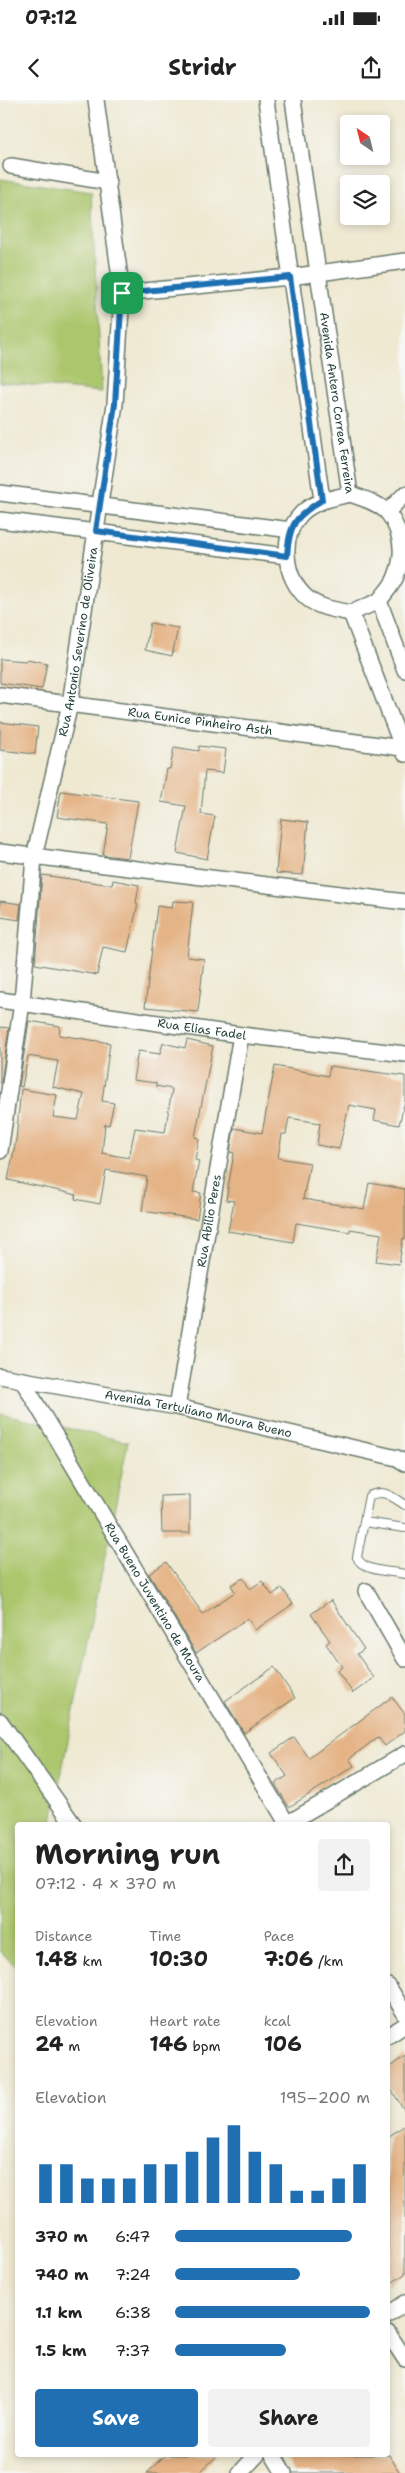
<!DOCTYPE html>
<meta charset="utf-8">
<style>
:root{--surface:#fff;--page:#f2f2f2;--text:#222;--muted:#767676;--accent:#1f6fb2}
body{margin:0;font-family:"Shantell Sans",sans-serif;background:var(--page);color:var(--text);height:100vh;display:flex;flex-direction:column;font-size:19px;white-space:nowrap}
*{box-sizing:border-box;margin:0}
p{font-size:16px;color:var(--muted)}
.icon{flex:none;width:28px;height:28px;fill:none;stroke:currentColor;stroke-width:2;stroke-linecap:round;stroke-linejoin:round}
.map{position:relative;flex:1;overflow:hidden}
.panel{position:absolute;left:15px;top:1722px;width:375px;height:635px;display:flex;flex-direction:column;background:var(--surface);border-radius:5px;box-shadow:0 2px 8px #0003}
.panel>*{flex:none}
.needle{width:32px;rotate:325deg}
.controls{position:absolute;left:340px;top:15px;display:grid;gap:10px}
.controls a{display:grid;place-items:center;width:50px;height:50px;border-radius:5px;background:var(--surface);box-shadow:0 2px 8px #0003;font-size:25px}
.pin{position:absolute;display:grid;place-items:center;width:42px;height:42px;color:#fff;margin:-21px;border-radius:10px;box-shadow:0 2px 8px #0006}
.round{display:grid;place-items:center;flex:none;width:52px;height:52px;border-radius:5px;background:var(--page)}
.headline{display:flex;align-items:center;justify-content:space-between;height:85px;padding:0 20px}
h1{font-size:28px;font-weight:700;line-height:38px}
.stats{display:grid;grid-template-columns:repeat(3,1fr);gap:8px;height:85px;padding:5px 20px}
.stats div{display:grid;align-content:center}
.stats b{font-size:21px;font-weight:700}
.stats small{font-size:14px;font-weight:400}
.stats p{font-size:14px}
.chart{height:140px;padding:10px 20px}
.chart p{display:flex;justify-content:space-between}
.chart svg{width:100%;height:90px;margin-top:5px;stroke:var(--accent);stroke-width:6}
.cta{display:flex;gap:10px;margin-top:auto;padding:10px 20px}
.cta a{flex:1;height:58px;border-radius:5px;background:var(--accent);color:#fff;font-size:20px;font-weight:700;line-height:58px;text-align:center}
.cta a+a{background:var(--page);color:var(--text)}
ul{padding:0 20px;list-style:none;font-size:16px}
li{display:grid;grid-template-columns:80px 60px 1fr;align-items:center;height:38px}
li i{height:12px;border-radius:6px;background:var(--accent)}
.status{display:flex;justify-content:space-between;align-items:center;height:35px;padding:0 25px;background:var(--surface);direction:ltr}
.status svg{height:14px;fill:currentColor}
header{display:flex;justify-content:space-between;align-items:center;height:65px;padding:0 20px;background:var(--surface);font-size:22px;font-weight:700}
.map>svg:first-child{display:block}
.green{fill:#abc66c;stroke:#658250}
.building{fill:#e5b486}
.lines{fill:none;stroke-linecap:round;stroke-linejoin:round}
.service-casing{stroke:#68796b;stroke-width:10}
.minor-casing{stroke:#68796b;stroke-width:18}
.service{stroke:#fff;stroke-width:8}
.minor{stroke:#fff;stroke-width:15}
.route-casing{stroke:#fff;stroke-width:10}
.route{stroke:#1f6fb2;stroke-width:6}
.labels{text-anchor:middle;stroke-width:4.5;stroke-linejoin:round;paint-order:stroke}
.street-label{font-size:12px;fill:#1f3d34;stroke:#f6f6f2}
</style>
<div class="status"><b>07:12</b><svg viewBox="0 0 49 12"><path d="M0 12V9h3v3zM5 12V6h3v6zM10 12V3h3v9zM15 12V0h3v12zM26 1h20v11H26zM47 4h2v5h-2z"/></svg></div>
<header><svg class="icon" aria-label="back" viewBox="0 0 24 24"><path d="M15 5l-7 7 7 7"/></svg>Stridr<svg class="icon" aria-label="share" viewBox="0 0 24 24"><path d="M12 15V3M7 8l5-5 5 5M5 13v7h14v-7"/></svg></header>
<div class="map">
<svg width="405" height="2373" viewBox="0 0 405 2373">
<rect width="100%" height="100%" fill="#f6f6f2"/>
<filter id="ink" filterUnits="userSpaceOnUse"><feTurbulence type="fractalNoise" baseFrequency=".02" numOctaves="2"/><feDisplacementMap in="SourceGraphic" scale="10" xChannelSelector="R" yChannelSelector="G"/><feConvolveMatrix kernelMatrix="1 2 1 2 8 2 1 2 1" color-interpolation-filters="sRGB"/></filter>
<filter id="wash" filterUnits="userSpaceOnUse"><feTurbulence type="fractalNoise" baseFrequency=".0096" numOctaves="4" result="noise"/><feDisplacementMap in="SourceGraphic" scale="20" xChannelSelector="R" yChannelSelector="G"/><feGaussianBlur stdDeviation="1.12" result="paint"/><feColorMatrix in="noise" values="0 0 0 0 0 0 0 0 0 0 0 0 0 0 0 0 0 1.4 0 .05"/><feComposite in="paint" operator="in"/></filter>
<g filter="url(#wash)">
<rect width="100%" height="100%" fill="#efe9d2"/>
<path class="green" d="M0,79l91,13 11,200 -102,-10z
M0,1313l128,29 -77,383h-33l-1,142 -17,-15z"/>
<g id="blocks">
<path class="building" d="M150,523l28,5 -6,28 -27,-6z
M0,559l26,2 1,-2 20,4 -5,26 -42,-6z
M0,622l38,5 -3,27 -35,-4z
M199,646l27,3 -3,24 -18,-2 -4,43 14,2 -8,43 -30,-6 9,-47 -25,-4 6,-33h3l4,-22 25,4z
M61,691l77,10 -10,57 -25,-3 5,-31 -51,-7z
M281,719l27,3 -5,53 -27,-2z
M42,775l70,10 1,-5 26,5 -3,18 2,1 -11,48 -24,-5 -6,28 -62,-11z
M0,801l21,3 -2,16 -19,-3z
M173,801l20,1 -6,55 17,2 -6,53 -53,-5 12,-101 15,2z
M29,921l31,5 -1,9 51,8 -8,58 12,2 -5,22 -4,-1 -3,29 27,5 6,-30 30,4 7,-43 -16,-3v-3l-23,-3 5,-29 22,3 3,-11 22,5 2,-8 26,6 -18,91 4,1 -4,22 4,1 -6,31 8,1 -4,26 -55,-8 5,-34 -41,-7 -6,34 -25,-5 1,-4 -16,-4 -52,-11 8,-40 5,-51 36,6 -4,22 25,3 6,-26 -31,-7 5,-26 -30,-5 -6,31 -3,-1z
M0,927l9,1 -8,55h-1z
M275,966l53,10 2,-10 75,10v25l-6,24 -25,-5 2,-10 -27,-5 -10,44 -22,-4 3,-22 -31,-5 -3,16h-4l-4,24 32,5 -7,36 61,10 5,-26 36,6v50l-2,-1 -4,26 -23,-3 5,-27 -31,-5v3l-54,-9 -3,19 -65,-11 6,-30 -8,-1 8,-47 -4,-1 4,-24 28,5z
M190,1395v38h-28l-1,-37z
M166,1462l37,52 32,-22 -4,-7 12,-7 7,11 12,-8 10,14 10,-7 11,16 -38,26 -7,-12 -52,35 -47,-79z
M331,1500l33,49 -7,5 17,24 -21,15 -16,-22 5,-4 -16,-23 4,-3 -19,-27z
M274,1567l21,31 -51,35 -19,-32z
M392,1597l13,17v17l-20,15 -7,-9 -29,22 5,7 -65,41 -14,-23 12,-8 -16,-23 23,-16 15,21z
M405,1956v55l-17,-26v-17z
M405,2025v149l-17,11v-148z
M165,2355h53l-19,18h-52z
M284,2355h105l11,18h-107z"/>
</g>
</g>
<g filter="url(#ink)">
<use href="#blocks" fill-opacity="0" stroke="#68796b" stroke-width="1"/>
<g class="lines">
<defs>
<path id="service" d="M405,1405c-13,-8 -21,-17 -36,-9l-12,61c5,15 34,14 48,17
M364,1422l41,6"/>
<g id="minor">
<path d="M266,0l56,400"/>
<path id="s1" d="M293,0l57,394"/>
<path d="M11,66l97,16"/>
<path d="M122,193l168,-16 115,-16"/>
<path d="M0,393l291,37"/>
<path d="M350,394c-16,4 -37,7 -49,20 -22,23 -17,64 6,84 12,10 29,12 44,15"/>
<path d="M350,394c12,4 29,9 38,19 14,19 17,41 8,63 -3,9 -11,17 -17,25"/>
<path d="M387,412l18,-18"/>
<path d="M0,420l287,36"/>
<path d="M379,501l26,69"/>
<path d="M351,513l54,141"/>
<path d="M351,513l28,-12"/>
<path id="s2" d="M0,595l402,53"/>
<path d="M0,752l405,50"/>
<path id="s3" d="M0,900l241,35 164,19"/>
<path id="s4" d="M0,1051l22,-148 12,-146 36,-153 45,-300 7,-111 -26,-193"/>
<path id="s5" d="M0,1276l177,31 220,51 8,5"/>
<path id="s6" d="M22,1280l266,445"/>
<path id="s7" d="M177,1307l64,-372"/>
<path d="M366,1491l39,68"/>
<path d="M0,1621l74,104"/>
<path d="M285,1725l120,-71"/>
<path d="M388,1886l17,28"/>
<path d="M388,1936l17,-11"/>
<path d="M388,2215l17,-12"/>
<path d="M388,2233l17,26"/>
<path d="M273,2355l11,18"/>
<path d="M240,2373l17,-18"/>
</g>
</defs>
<use href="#service" class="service-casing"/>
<use href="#minor" class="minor-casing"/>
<use href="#service" class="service"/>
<use href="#minor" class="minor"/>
</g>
</g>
<g class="lines" filter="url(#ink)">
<defs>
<path id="route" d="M290,177l32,223c-27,17 -33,24 -35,56l-191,-25 19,-127 7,-111z"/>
</defs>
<use href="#route" class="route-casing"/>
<use href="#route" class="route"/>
</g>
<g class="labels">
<g class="street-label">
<text dy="4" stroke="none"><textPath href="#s1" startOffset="306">Avenida Antero Correa Ferreira</textPath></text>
<text dy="4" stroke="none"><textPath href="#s4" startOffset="516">Rua Antonio Severino de Oliveira</textPath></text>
<text dy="4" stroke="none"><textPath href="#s2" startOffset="202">Rua Eunice Pinheiro Asth</textPath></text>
<text dy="4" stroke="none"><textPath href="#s3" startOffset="204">Rua Elias Fadel</textPath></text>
<text dy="4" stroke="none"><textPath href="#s7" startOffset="189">Rua Abilio Peres</textPath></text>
<text dy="4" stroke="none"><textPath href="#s5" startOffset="202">Avenida Tertuliano Moura Bueno</textPath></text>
<text dy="4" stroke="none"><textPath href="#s6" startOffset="259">Rua Bueno Juventino de Moura</textPath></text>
</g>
</g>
</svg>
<div class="controls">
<a><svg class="needle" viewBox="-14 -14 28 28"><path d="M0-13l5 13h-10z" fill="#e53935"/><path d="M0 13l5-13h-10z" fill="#767676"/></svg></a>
<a><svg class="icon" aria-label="layers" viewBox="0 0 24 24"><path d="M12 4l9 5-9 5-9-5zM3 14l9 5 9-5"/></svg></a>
</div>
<div class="pin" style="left:122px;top:193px;background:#1e9e55"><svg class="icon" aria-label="arrive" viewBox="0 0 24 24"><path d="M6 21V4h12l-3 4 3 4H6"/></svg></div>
<section class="panel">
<div class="headline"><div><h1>Morning run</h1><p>07:12 · 4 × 370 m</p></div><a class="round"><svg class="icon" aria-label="share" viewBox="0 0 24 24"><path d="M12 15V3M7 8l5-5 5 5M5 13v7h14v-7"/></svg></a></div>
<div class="stats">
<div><p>Distance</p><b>1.48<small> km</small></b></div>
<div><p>Time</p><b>10:30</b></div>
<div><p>Pace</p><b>7:06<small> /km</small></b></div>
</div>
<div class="stats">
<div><p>Elevation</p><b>24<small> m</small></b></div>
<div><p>Heart rate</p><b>146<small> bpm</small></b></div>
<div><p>kcal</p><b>106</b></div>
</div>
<div class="chart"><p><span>Elevation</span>195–200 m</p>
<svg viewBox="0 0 160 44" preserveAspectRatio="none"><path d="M5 44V25M15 44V25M25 44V32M35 44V32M45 44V32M55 44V25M65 44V25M75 44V19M85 44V12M95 44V6M105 44V19M115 44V25M125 44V38M135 44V38M145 44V32M155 44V25"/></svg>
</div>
<ul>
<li><b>370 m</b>6:47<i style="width:91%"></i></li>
<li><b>740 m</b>7:24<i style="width:64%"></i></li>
<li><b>1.1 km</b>6:38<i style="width:100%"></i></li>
<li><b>1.5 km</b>7:37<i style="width:57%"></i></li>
</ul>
<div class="cta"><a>Save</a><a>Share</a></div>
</section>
</div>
